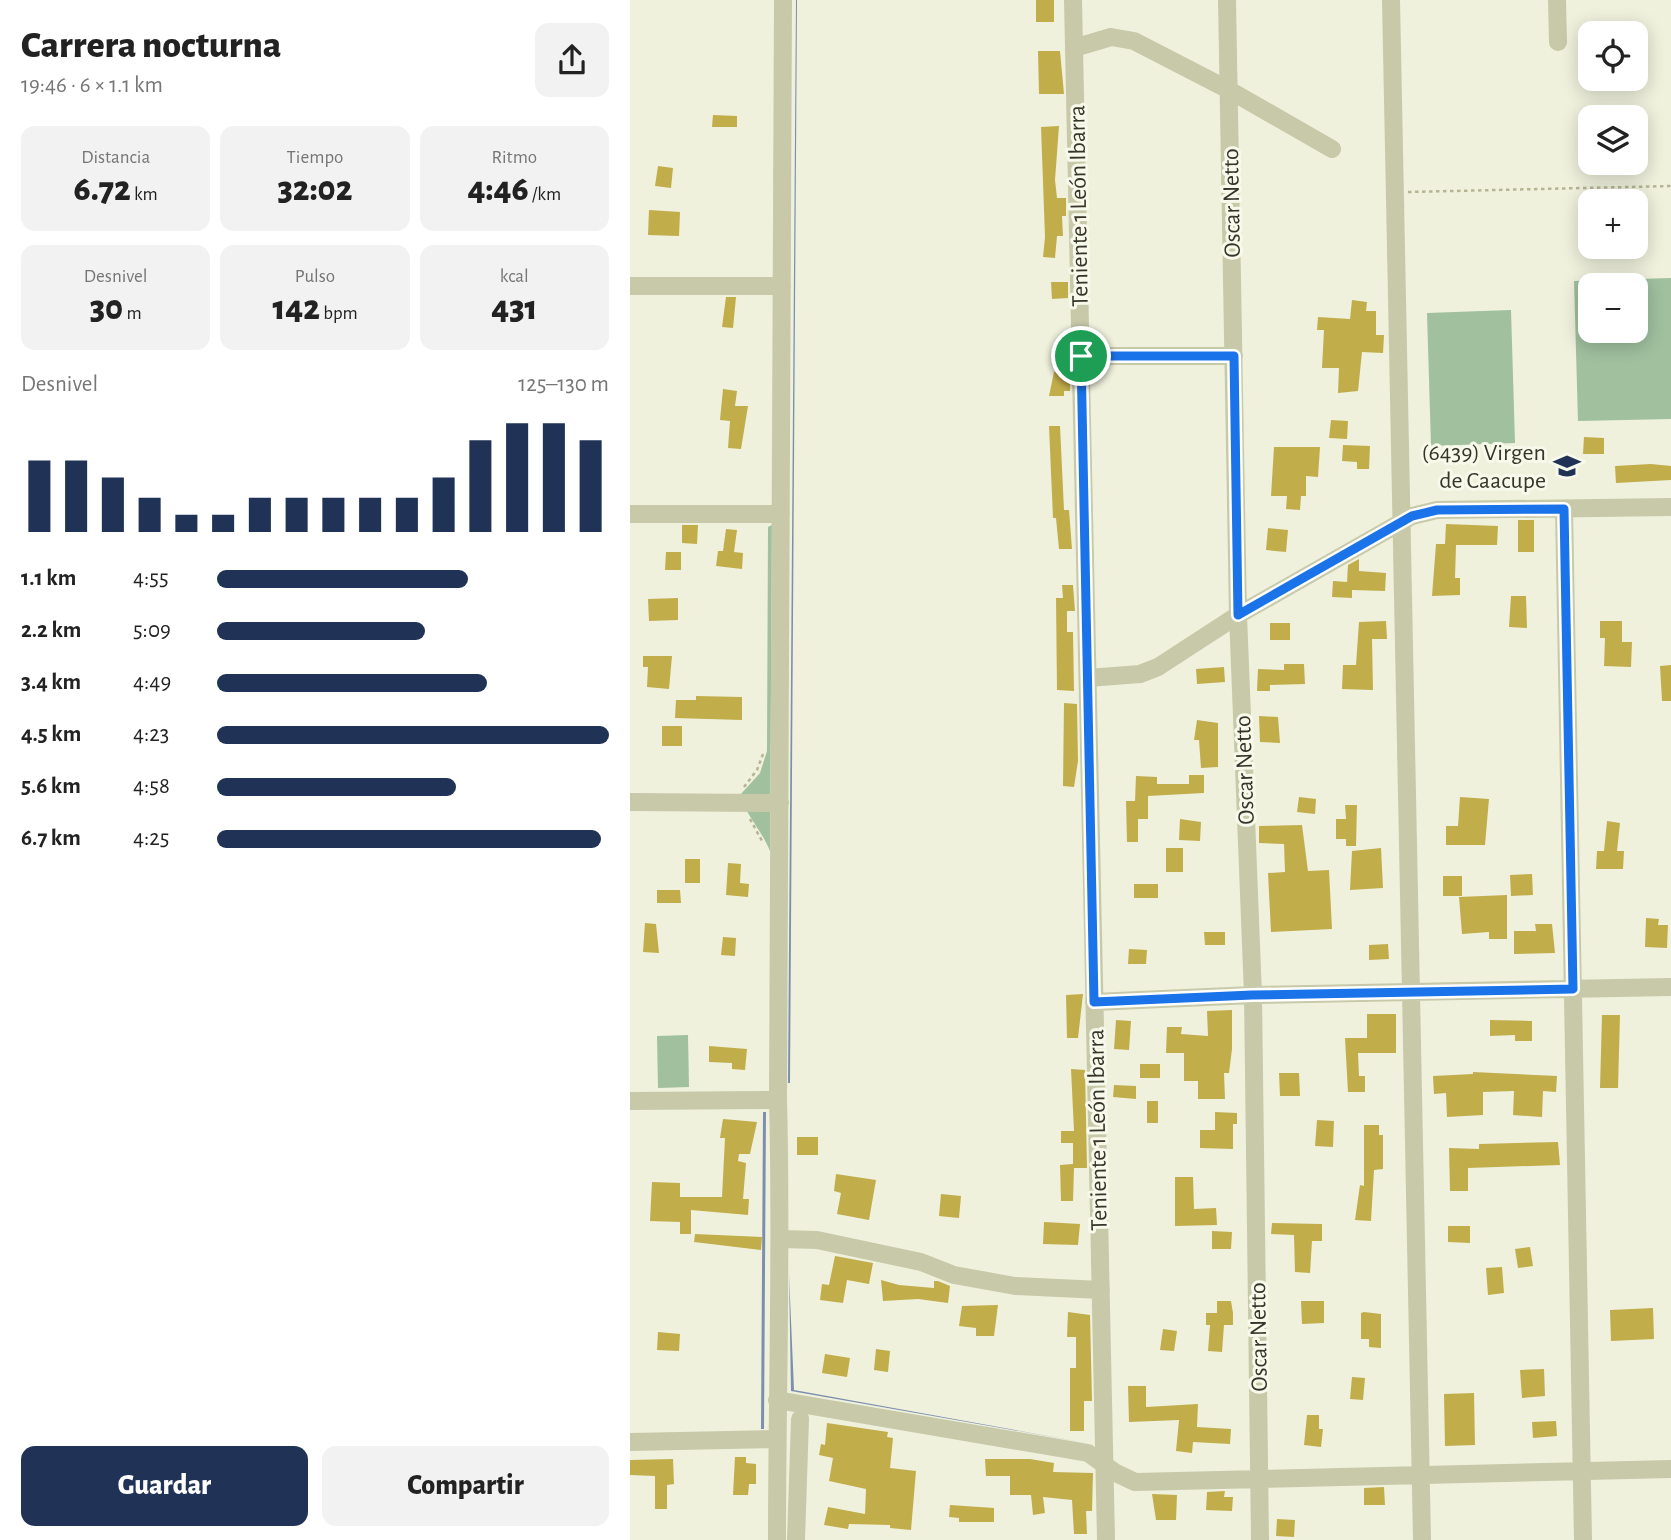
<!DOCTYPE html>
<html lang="es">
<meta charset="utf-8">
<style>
:root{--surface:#fff;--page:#f2f2f2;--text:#222;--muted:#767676;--accent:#203357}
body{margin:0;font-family:"Alegreya Sans",sans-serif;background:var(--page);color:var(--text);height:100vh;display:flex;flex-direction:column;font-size:26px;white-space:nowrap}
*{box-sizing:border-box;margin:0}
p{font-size:23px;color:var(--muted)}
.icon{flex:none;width:38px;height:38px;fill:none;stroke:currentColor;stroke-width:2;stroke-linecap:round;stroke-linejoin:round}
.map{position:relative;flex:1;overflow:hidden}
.drawer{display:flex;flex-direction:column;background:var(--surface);width:630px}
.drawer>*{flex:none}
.buttons{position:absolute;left:948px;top:21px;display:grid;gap:14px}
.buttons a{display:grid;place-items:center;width:70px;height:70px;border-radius:14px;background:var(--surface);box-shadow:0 4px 18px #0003;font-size:35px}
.pin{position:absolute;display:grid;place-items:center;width:60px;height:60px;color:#fff;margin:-30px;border:4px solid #fff;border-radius:50%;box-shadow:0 2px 7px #0007}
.round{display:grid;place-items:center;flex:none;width:74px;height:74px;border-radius:14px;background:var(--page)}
.summary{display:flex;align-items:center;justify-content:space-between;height:119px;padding:0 21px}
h1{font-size:38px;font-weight:800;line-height:52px}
.figures{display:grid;grid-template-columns:repeat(3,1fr);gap:10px;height:119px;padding:7px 21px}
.figures div{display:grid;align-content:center;border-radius:14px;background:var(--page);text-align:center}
.figures b{font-size:35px;font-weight:800}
.figures small{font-size:19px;font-weight:400}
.figures p{font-size:19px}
.chart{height:196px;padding:14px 21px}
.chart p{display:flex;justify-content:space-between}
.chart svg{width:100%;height:126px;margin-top:7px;stroke:var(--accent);stroke-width:6}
.primary-button{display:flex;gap:14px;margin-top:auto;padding:14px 21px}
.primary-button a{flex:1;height:80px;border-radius:14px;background:var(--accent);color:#fff;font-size:28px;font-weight:800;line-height:80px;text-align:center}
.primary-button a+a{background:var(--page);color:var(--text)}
ul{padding:0 21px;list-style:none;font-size:23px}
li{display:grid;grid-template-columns:112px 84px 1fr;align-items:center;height:52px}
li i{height:18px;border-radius:9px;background:var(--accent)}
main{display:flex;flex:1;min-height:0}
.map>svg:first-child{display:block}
.green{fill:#a0c09e;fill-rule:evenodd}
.water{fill:#7d8fae}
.building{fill:#c2ad4b}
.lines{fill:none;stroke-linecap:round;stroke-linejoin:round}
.path{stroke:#b5b594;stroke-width:2.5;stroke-dasharray:3.5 3.5;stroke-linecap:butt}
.minor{stroke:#c8c9a9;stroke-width:18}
.route-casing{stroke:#fff;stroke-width:14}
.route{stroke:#1a73e8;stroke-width:9}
.labels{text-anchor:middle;stroke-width:6;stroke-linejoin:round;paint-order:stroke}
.street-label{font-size:24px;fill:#373529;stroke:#f7f9ea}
.poi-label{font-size:24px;fill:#373529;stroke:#f7f9ea;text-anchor:end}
</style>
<main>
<section class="drawer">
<div class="summary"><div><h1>Carrera nocturna</h1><p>19:46 · 6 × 1.1 km</p></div><a class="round"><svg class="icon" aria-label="share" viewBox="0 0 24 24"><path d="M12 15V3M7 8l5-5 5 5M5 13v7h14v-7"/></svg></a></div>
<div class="figures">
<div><p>Distancia</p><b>6.72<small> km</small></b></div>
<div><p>Tiempo</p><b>32:02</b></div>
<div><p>Ritmo</p><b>4:46<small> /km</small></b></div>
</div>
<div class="figures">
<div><p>Desnivel</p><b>30<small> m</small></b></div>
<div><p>Pulso</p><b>142<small> bpm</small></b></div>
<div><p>kcal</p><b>431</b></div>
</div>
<div class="chart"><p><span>Desnivel</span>125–130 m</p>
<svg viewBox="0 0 160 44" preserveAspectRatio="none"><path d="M5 44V19M15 44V19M25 44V25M35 44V32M45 44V38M55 44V38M65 44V32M75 44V32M85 44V32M95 44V32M105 44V32M115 44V25M125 44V12M135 44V6M145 44V6M155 44V12"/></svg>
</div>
<ul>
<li><b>1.1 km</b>4:55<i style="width:64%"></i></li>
<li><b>2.2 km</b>5:09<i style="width:53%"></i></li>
<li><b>3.4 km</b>4:49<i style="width:69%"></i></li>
<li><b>4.5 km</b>4:23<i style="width:100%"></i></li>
<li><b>5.6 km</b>4:58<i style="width:61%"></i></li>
<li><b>6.7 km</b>4:25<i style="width:98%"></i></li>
</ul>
<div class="primary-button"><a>Guardar</a><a>Compartir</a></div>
</section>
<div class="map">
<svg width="1041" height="1540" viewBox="0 0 1041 1540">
<rect width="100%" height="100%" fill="#eff1dd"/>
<path class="green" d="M1041,278v141l-93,2 -4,-140zM961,285h45v46h-45z
M881,310l4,133 -84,3 -4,-133z
M142,525l-2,326c-8,-20 -24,-36 -30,-56l20,-22 7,-22 1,-224z
M58,1035l1,52 -31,1 -1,-52z"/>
<path class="water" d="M166,0h1l-7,1083h-2z
M133,1112h3l-2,317h-3z
M159,1274l5,116 298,54 -301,-53z"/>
<path class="building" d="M406,0h18v22h-18z
M408,51h22l4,43h-25z
M83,115l24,1v11h-25z
M429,126l-4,54 2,18h9v18h-4l1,20h-6l-2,22 -12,-1 2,-20 -4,-110z
M28,166l15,2 -2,20 -16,-2z
M19,210l31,2 -1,24 -31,-1z
M421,282h17v16l-16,1z
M96,297h10l-3,31 -11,-1z
M722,300l15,2 -1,9h10v24h8l-1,18 -21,-1 -4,39 -20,2 1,-25h-17l2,-38h-7l1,-13 32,2z
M424,372l16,1v18h-6v5h-15z
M93,389l14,2 -2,15h13l-7,43 -13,-1 2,-27 -10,-1z
M701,420l17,1 -1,18 -18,-1z
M419,426h11l4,84h5l3,39h-13l-3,-31h-3z
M954,437l20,1v16h-21z
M713,445l27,1 -1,23h-12v-7l-15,-1z
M644,447h46l-2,30 -12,-1v20h-5l-1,14 -14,-1 1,-13h-16z
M1021,464l20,2v14l-55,3 -1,-17z
M888,520h16v32h-16z
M816,524l52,2 -1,19h-41l-1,33h5v17l-28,1 4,-52h9z
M52,525h16l-1,19 -15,-1z
M638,528l20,2 -2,22 -20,-2z
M96,529l11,1 -3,22 9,1 -1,16 -26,-3 2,-15h5z
M36,552h15v18h-16z
M729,559v12l27,2 -1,18 -33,-1v8l-20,-1 1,-16 14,1 1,-17z
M432,585h11l2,26h-8v21h6l1,59 -17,-1 -1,-92h7z
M881,596h15l1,32 -18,-1z
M48,598v22l-29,1 -1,-22z
M756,621l1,18h-15l1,51 -31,-1 1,-24h13l3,-43z
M970,621h22v21h10l-1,25 -27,-1 1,-28h-5z
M640,623h20v17h-20z
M13,656h29l-3,33 -22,-2 1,-20h-5z
M654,664h20l1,20 -35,1v6h-13l1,-22 26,1z
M1041,665v36h-9l-2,-35z
M594,667l1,15 -28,2 -1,-15z
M66,696l46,1v23l-67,-2 1,-18h20z
M434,703l13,1 1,57 -4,26 -11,-1z
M629,716l19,1 2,26 -20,-1z
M567,720l21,3v44l-17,1 -2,-28h-5z
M32,726h20v20h-20z
M559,775h15v18l-56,3v23h-10v23h-11l-1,-41h9l1,-25 21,1v7h32z
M669,797l17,2 -1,15 -18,-2z
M830,797l29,2 -4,46h-39v-19h12z
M715,805h12l-1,41h-10v-7h-10v-20h10z
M550,819l21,3 -1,19 -21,-1z
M977,821l13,2 -3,28h7l-1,18h-27l1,-18h7z
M672,825l6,46 21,-1 3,59 -61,3 -3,-59 17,-1 -1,-28 -25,-1v-17z
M536,848h17v24h-17z
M751,848l2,40 -33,2 2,-39z
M55,859h15v24h-15z
M98,863l13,1 -1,19 9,1 -1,13 -22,-2z
M902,874l1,21 -22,1 -1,-21z
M813,876h19v20h-19z
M504,884h24v14h-24z
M27,890h23l1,13h-24z
M877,895v44h-18v-7l-27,2 -3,-37z
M1016,918l13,1 -1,6h10l-1,23 -22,-1z
M15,923l11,1 3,29 -16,-1z
M905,924h17l3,29 -41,1v-23h22z
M574,932h21v13h-20z
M93,937l13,1 -1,18 -14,-1z
M758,944l1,15 -20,1v-15z
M499,949l18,1 -1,14h-18z
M453,994l-5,44h-11l-1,-43z
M602,1010v39l-3,24h-5l1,26h-27v-18h-14v-28h-18l1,-26h15l-1,7 27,2 -1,-25z
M737,1014h29v39h-38l1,23h6v16h-17l-3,-54h22z
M972,1015h18l-2,73h-18z
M486,1020l15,1 -2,29 -15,-1z
M860,1020l42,1v20h-17v-6l-25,1z
M79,1046l38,3 -2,21 -13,-1v-6l-23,-1z
M510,1064h20v14h-20z
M441,1069l14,1 2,98h-13l-1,33h-12l-1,-36 13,-1v-21h-12v-12h13z
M843,1072l84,4 -1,16 -13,-1 -1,26 -29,-2 1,-24 -31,1v23l-36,2 -1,-24 -12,1 -1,-18 40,-2z
M649,1073h20l1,23h-20z
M484,1085l22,1v13l-23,-2z
M517,1101h11v22h-11z
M585,1112l22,1v11h-4v25l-33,-1v-18h15z
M93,1119l34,3 -7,32h-11l-1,7 8,2 -3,36h6l-1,16 -57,-5v24h-11v-12l-30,-1 2,-39 28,1v14h42l3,-59h-5z
M687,1120l17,1 -1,26 -18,-1z
M734,1125h15v10h4v34l-9,1 -3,51 -16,-1 5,-35 4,1z
M167,1137h21v18h-21z
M928,1142l2,23 -92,3v23h-18l-1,-43 30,1v-5z
M206,1174l40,6 -7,40 -32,-6 4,-21 -7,-2z
M545,1177h18l1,32 22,-1 1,17 -42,1z
M311,1194l20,2 -2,22 -20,-2z
M414,1222l36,2 -2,21 -35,-1z
M642,1223l50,1v17h-10l-2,32 -15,-1 -1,-37 -23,-1z
M818,1226h22v17l-22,-1z
M582,1231l20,1 -1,17h-19z
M65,1234l67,3 -1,13 -67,-8z
M900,1247l3,19 -15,2 -3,-19z
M205,1256l38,7 -4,21 -22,-4 -4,23 -23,-3 2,-16 7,1z
M872,1267l2,26 -16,2 -2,-27z
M251,1280l18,5 35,3v-7h4l12,5 -2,17 -30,-4 -35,2z
M587,1301h14l2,12v12h-9l-2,27 -14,-1 2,-26h-4v-12h11z
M671,1301h23v22l-22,1z
M368,1305l-4,31h-18v-8l-17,-2 3,-20z
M1023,1308l1,31 -43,2 -1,-31z
M438,1312l22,3 2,86h-8v30h-14v-63h6v-31h-9z
M734,1312l17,2v34l-12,-1v-8h-8v-26z
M533,1329l14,2 -3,20 -14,-1z
M28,1332l22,2 -1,17 -22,-1z
M246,1349l14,2 -2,21 -14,-2z
M195,1354l25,4 -3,19 -25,-4z
M914,1369l1,27 -23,2 -2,-28z
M722,1377l13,1 -2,22 -13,-1z
M498,1386h18v21l52,-3 -1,23 34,2 -1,15 -37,-2 -1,11 -16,-2 3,-31 -50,2z
M844,1393l1,52 -30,1 -1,-52z
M677,1415h12v14h4l-2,18 -17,-2z
M926,1421l1,15 -24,2 -1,-16z
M197,1423l61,9 -1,5 6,1 -3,30 26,3 -5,59 -21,-2v-3l-41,-1 -1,5 -24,-4 4,-18 37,7 1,-25 -37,-8 4,-23 -14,-3 2,-11 4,1z
M105,1457h11v6l10,1v20h-7l-1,11h-15z
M43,1459l1,25 -7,1v24h-12v-33l-25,-1v-15z
M355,1459h45l24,4 -1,9 40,1 -1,38h-6l1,23h-13l-2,-34 -29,-3 2,16 -12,2 -2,-20h-21v-19h-24z
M754,1487l1,18h-21v-17z
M595,1491l-1,6h9l-1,14 -26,-1 1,-18z
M522,1494l25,1 -1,25h-20z
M320,1505l44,3v14h-35v-4l-10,-1z
M647,1519l18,1 -1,17 -18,-1z"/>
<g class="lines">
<path class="path" d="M778,192l263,-6
M114,787l13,-17 6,-16
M120,819l12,22"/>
<path class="minor" d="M443,0l33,1540
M597,0l11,615 15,380 7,545
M761,0l31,1540
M927,0l1,42
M444,48l37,-11 23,4 95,49 103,59
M0,286h152
M451,356h153
M934,509l19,1031
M0,514h151
M458,678l52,-4 18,-7 80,-52 174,-99 25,-6 234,-3
M0,802l150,1
M464,1002l159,-7 418,-8
M0,1101l148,-1
M152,1239l35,1 104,22 33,13 61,11 86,4
M147,1400l311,53 28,20 19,9 536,-13
M0,1442l147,-3
M147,1540c0,-147 5,-293 1,-440l5,-1100
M166,1540l4,-121"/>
</g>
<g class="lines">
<defs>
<path id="route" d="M451,356h153l4,259 174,-99 25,-6 127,-1 9,480 -321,6 -158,7z"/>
</defs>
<use href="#route" class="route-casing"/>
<use href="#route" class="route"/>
</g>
<defs>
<symbol id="school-bare" viewBox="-9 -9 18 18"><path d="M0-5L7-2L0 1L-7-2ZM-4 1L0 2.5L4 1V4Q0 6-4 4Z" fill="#203357" stroke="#f7f9ea" stroke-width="2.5" paint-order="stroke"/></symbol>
</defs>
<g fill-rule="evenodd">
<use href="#school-bare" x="918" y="447" width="38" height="38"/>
</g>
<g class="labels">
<g class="street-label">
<text transform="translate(601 203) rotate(-91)" y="8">Oscar Netto</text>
<text transform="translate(448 206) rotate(-91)" y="8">Teniente 1 León Ibarra</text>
<text transform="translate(614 770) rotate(-92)" y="8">Oscar Netto</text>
<text transform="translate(467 1130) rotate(-91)" y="8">Teniente 1 León Ibarra</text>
<text transform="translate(628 1337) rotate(-91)" y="8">Oscar Netto</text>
</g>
<g class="poi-label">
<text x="916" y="460">(6439) Virgen<tspan x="916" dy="28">de Caacupe</tspan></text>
</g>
</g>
</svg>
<div class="buttons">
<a><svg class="icon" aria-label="locate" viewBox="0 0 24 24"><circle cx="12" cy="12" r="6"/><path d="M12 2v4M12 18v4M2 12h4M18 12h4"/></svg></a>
<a><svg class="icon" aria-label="layers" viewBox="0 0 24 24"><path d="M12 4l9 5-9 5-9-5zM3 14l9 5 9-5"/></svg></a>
<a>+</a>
<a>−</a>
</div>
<div class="pin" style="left:451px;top:356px;background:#1e9e55"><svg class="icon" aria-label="arrive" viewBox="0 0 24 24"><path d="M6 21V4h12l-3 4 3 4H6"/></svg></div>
</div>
</main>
